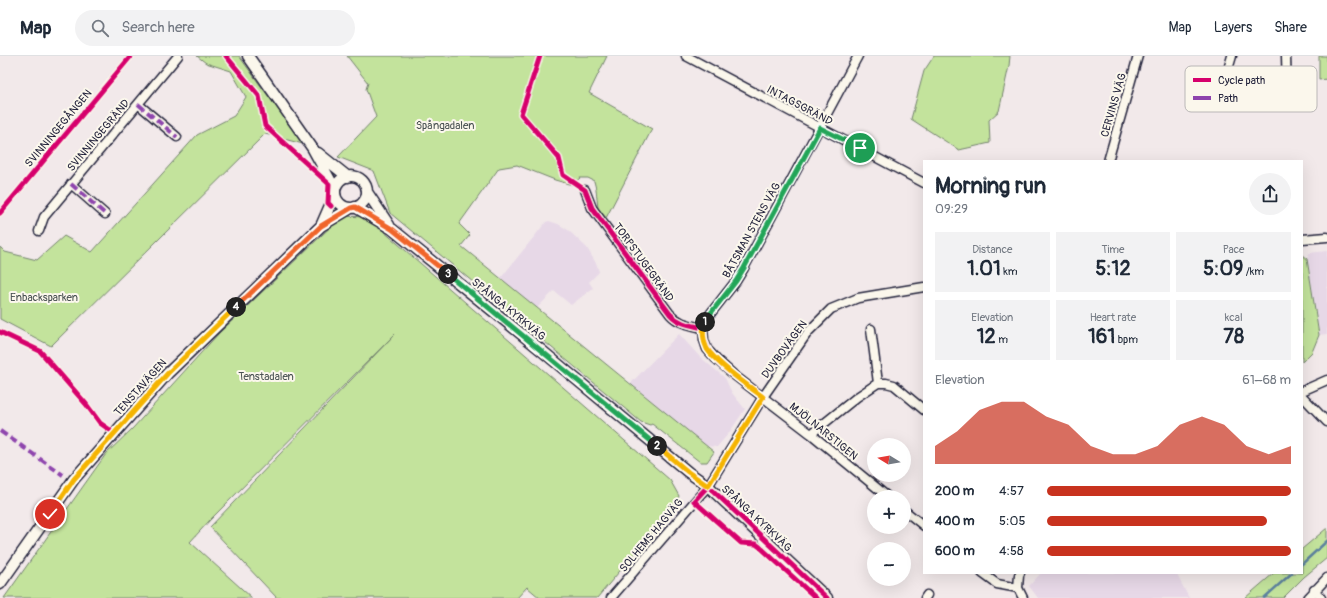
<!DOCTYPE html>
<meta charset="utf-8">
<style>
:root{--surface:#fff;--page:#f2f2f3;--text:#1f2937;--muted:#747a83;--line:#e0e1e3;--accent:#c8321e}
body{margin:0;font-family:Pangolin,sans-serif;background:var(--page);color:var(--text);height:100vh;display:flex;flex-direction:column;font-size:15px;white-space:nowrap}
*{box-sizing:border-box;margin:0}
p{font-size:13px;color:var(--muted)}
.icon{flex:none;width:22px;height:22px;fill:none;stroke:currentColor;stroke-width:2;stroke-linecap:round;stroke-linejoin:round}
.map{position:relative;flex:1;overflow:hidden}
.sheet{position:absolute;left:923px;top:104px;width:380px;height:414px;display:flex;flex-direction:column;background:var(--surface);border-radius:0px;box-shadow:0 4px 16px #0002}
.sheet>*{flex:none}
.needle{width:26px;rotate:281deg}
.fabs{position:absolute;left:867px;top:382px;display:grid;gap:8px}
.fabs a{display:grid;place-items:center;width:44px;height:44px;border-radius:50%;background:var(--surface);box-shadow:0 4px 16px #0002;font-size:20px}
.pin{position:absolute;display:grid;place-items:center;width:34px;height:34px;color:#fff;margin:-17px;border:2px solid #fff;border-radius:50%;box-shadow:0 1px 4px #0007}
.km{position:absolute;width:20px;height:20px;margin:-10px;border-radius:50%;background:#222;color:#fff;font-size:11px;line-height:20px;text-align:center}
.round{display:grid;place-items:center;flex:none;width:42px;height:42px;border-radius:21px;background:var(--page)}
.overview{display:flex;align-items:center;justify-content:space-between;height:68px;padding:0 12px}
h1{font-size:22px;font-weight:800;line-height:30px}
.stats{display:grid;grid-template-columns:repeat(3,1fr);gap:6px;height:68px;padding:4px 12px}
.stats div{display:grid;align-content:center;border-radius:0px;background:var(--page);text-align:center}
.stats b{font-size:20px;font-weight:800}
.stats small{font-size:11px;font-weight:400}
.stats p{font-size:11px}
.chart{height:112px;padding:8px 12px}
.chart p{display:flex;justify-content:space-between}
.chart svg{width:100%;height:72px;margin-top:4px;fill:var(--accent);opacity:.7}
ul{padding:0 12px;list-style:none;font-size:13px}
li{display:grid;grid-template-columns:64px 48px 1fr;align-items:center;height:30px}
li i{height:10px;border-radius:5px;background:var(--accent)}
header{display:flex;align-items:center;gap:24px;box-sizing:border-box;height:56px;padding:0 20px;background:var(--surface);border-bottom:1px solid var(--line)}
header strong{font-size:19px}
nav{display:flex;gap:22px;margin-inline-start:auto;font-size:14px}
.search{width:280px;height:36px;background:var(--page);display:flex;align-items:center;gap:10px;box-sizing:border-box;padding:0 14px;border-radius:22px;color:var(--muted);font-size:15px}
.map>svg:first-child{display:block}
.built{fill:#e7d8e7}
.green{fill:#c3e39c;stroke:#72826c}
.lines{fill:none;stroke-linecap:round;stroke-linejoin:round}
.stream{stroke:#5b819f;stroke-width:2.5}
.minor-casing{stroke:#22223b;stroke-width:11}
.tertiary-casing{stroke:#22223b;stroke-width:13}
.minor{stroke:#fbf7ec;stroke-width:8}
.tertiary{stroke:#fbf7ec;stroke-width:10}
.quiet{stroke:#8e44ad;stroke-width:4;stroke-dasharray:8 4;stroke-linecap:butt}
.cycleway-casing{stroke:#fbf7ec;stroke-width:8}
.cycleway{stroke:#d6006c;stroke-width:5}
.split-1-casing{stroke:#fff;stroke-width:8}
.split-2-casing{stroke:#fff;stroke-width:8}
.split-3-casing{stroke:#fff;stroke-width:8}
.split-4-casing{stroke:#fff;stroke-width:8}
.split-5-casing{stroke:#fff;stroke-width:8}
.split-1{stroke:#22a559;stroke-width:5}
.split-2{stroke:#f5b400;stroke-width:5}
.split-3{stroke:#22a559;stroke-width:5}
.split-4{stroke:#f0652b;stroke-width:5}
.split-5{stroke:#f5b400;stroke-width:5}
.labels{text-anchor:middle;stroke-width:4;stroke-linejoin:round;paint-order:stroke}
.street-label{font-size:11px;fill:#22223b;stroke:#fbf7ec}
.park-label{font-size:11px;fill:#4a5253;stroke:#fbf7ec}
.key{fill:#fbf7ec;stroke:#bab7b7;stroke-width:1}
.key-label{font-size:11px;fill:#22223b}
</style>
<header>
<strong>Map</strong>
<div class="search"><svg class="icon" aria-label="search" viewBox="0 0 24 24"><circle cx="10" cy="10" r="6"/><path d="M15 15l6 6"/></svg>Search here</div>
<nav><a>Map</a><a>Layers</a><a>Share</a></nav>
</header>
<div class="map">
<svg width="1327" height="542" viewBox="0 0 1327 542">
<rect width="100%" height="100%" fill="#f2e9ea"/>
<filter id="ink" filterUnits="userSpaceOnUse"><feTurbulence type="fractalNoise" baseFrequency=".025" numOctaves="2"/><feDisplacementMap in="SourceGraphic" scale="8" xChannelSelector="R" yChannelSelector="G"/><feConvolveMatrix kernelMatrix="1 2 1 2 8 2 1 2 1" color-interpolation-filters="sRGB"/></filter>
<g filter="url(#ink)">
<path class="built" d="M549,165l9,3 10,6 19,18 10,17 2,7 -10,10 4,6 -22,17 -17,-14 -17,17 -37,-29 46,-57z
M1327,195v83l-8,1 -12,-76 2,-6z
M679,278l20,22 26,22 7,15 13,16 -16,24 -12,14 -11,-1 -76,-62z
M1041,517h135l13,25h-151l-9,-12z"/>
<path class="green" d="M197,0h42l64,88 -38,-10 -214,212 -51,-27v-72l5,5 32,8 27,-24 28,16 105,-117 37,-19 12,-19 -15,-26 -25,-8z
M347,0h260l-18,37 63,36 -46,89 -8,-10 -2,-19 -2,-8 -6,-3h-8l-8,7 -17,-5 -38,-15 -18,3 -40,56 11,11 -9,11 253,206 -7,10h-7l-48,-38 -2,1 -9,-3 -251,-209 -16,-42 -36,-14 38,-40 -10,-28 2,-6z
M934,0h76l-1,10 -10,45 -10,9 1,23 -31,7 -48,-31 13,-48z
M1319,0h8v23l-8,1z
M342,160l25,1 303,263 9,16 -5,11 -77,91h-57l-13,-11 -10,11h-240l-67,-71 185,-193 -185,186 -20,22 62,56h-248l102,-144 27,-26 86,-95z
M1302,199l5,4 12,76 -7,17 -10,10z
M1327,472v30l-23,19 -21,21h-38l29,-25h28v-24z"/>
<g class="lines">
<path class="stream" d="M1302,508l25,-23
M1264,542l28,-25"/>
<defs>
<path id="minor" d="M686,0l238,127
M858,0l-114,212 -8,13 -29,37 -4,10 1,12 3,9 9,10 18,16 77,59 77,63
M1286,0l1,34
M1229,10l3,-10
M138,48l39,33
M1108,105l30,-105
M71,128l34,30
M585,134l7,18 78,106c9,10 20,11 33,14
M39,175l5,-14 134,-161
M1302,183l25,-2
M871,273l7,54
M1302,335l25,-11
M1302,340l25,26
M811,378l46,-37 21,-14h8l8,2 30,25
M904,454l20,16
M982,517l15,11 21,4 5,10
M1018,532l1,-13 1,-2
M1314,534l7,8
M611,542l97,-112 55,-89 45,-65 23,-23 27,-11 66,-11
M925,542l2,-3
M1308,542l19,-20"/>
<path id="tertiary" d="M248,0l65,93 22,40
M318,97l30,24
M335 136a16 16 0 1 1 32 0a16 16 0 1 1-32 0Z
M367,136l22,33
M355,151l37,22 149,121 147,122 20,14 119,112
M321,170l14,-32
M0,528l74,-105 94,-106 153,-147 30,-18"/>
</defs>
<use href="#minor" class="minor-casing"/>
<use href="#tertiary" class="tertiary-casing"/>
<use href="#minor" class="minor"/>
<use href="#tertiary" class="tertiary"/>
<path class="quiet" d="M138,48l39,33
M71,128l34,30
M0,375l63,44"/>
<defs>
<path id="cycleway" d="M226,0l33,40 6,30 64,58 -1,19 3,3
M540,0l-19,58 38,44 4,17 22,15 7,18 78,106c9,10 20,11 33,14 0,7 1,13 4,19 7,17 41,38 56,50l-55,89 -14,15 47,42 15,1 4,3 56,51
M0,157l131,-157
M392,173l149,121 147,122 20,14 119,112
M0,276l40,19 46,53 14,19 10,7"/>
</defs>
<use href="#cycleway" class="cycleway-casing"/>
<use href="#cycleway" class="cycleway"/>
</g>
</g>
<g class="lines" filter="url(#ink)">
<defs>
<path id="split-1" d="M705,266l2,-4 29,-37 8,-13 76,-140 40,20"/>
<path id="split-2" d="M657,390l31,26 20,14 55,-89c-15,-11 -46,-33 -56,-48 -4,-8 -5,-19 -2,-27"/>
<path id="split-3" d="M448,218l209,172"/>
<path id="split-4" d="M236,251l85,-81 30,-18 4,-1 37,22 56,45"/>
<path id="split-5" d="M50,458l24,-35 94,-106 68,-66"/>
</defs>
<use href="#split-1" class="split-1-casing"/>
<use href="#split-2" class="split-2-casing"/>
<use href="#split-3" class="split-3-casing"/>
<use href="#split-4" class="split-4-casing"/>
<use href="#split-5" class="split-5-casing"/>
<use href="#split-1" class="split-1"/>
<use href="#split-2" class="split-2"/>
<use href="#split-3" class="split-3"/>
<use href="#split-4" class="split-4"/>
<use href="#split-5" class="split-5"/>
</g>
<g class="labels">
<g class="street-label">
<text transform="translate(800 49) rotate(28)" y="4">INTAGSGRÄND</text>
<text transform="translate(1113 49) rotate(-74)" y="4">CERVINS VÄG</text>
<text transform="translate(58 72) rotate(-50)" y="4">SVINNINGEGÅNGEN</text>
<text transform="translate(98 79) rotate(-50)" y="4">SVINNINGEGRÄND</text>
<text transform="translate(751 174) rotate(-61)" y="4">BÅTSMAN STENS VÄG</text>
<text transform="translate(644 206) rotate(54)" y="4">TORPSTUGEGRÄND</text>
<text transform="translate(509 253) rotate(39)" y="4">SPÅNGA KYRKVÄG</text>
<text transform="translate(784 293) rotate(-54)" y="4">DUVBOVÄGEN</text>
<text transform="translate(140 331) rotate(-48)" y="4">TENSTAVÄGEN</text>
<text transform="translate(824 375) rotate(39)" y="4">MJÖLNARSTIGEN</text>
<text transform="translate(757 462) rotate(43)" y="4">SPÅNGA KYRKVÄG</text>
<text transform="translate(651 479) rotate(-50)" y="4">SOLHEMS HAGVÄG</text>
</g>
<g class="park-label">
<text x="445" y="73">Spångadalen</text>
<text x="44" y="245">Enbacksparken</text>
<text x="266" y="324">Tenstadalen</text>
</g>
</g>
<rect x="1185" y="10" width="132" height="46" rx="6" class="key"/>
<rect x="1193" y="22" width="18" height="4" fill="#d6006c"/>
<rect x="1193" y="40" width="18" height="4" fill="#8e44ad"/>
<g class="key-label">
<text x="1218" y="28">Cycle path</text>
<text x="1218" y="46">Path</text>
</g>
</svg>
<div class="fabs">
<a><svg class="needle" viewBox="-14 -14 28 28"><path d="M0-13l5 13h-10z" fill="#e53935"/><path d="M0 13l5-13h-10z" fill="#747a83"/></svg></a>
<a>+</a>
<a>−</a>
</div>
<div class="pin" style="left:860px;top:92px;background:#1e9e55"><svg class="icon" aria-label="arrive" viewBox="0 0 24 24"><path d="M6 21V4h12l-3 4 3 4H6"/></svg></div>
<div class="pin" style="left:50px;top:458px;background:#d93025"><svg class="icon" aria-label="check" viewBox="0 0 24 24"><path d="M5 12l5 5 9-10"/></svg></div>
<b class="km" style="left:705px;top:266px">1</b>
<b class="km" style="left:657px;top:390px">2</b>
<b class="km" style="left:448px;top:218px">3</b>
<b class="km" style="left:236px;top:251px">4</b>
<section class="sheet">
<div class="overview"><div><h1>Morning run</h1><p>09:29</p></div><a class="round"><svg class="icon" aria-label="share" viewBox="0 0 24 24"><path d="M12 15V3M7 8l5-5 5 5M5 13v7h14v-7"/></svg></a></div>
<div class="stats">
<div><p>Distance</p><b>1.01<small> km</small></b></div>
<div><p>Time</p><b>5:12</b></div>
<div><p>Pace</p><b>5:09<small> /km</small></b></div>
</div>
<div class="stats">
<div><p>Elevation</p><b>12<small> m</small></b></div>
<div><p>Heart rate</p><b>161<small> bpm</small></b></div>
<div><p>kcal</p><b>78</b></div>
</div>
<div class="chart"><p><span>Elevation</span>61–68 m</p>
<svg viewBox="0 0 160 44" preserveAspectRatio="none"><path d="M0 44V33L10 24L20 11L30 6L40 6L50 15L60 20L70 33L80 38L90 38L100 33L110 20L120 15L130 20L140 33L150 38L160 33V44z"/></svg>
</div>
<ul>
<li><b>200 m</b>4:57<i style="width:100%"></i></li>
<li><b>400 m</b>5:05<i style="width:90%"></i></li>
<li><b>600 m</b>4:58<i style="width:100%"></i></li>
</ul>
</section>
</div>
